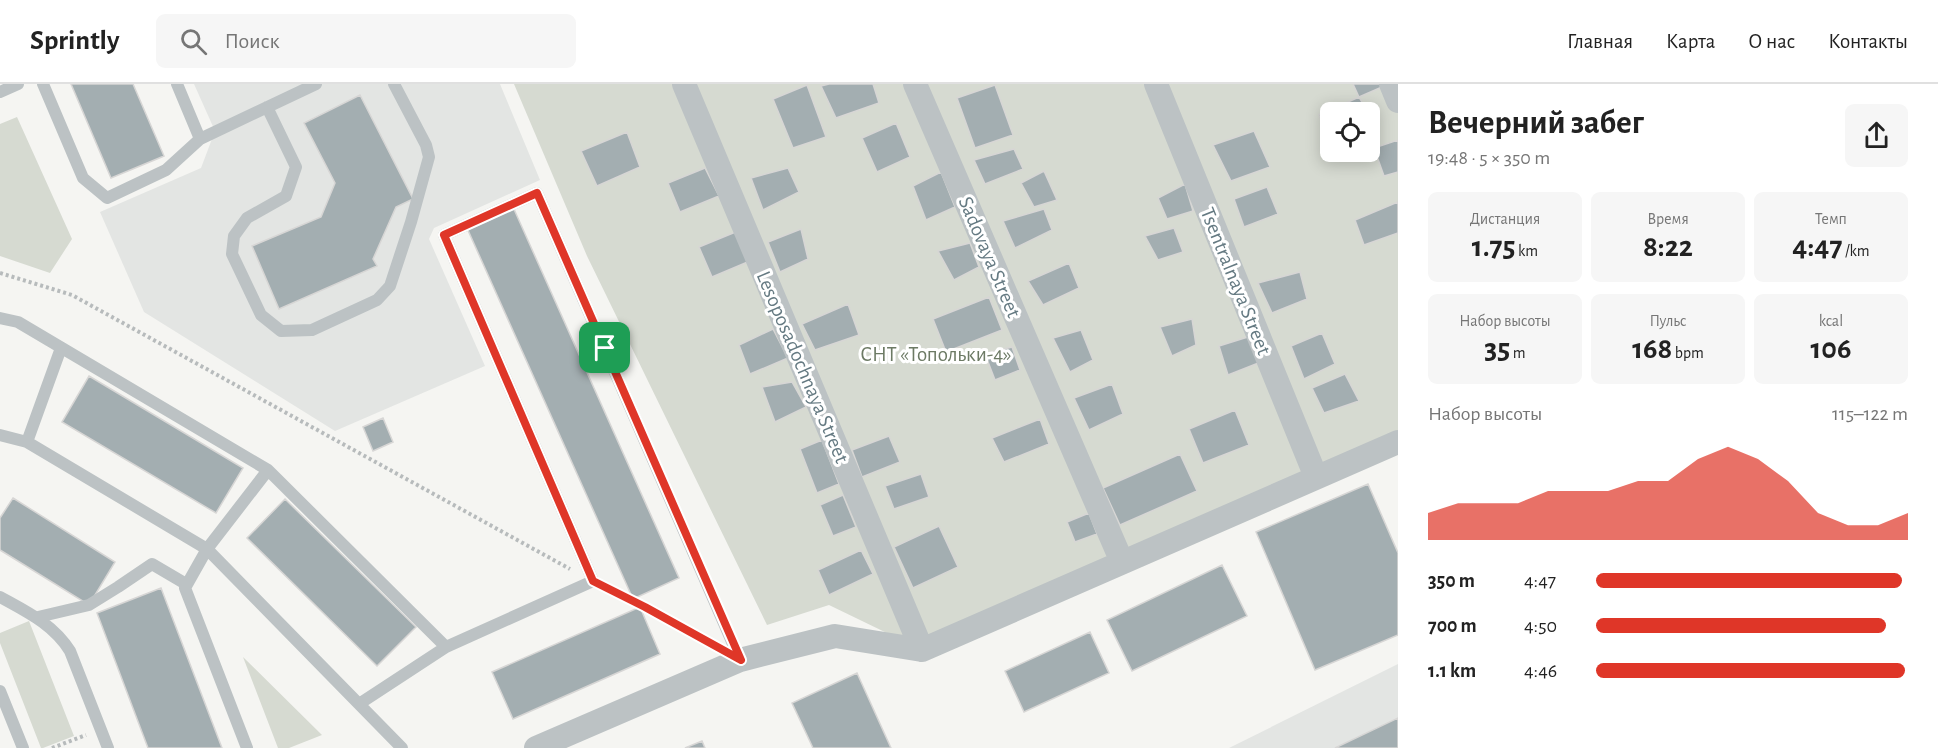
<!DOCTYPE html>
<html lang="ru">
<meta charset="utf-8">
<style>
:root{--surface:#fff;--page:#f6f6f6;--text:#222;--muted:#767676;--line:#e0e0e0;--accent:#df3628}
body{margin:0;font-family:"Alegreya Sans",sans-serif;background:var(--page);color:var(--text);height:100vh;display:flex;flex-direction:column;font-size:22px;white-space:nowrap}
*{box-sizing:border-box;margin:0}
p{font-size:20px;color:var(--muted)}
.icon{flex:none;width:33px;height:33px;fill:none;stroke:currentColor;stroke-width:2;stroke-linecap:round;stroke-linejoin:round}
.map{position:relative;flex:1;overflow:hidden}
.sheet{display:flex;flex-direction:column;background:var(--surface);width:540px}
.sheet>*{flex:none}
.controls{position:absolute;left:1320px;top:18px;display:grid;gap:12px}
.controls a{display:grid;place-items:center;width:60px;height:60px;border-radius:9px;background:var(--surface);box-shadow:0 3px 15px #0003;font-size:30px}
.pin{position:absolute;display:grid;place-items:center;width:51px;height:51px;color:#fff;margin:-26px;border-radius:12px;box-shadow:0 3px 9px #0006}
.round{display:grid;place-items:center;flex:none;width:63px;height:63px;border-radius:9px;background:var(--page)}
.summary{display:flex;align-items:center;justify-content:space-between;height:102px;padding:0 30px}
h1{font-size:33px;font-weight:700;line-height:45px}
.figures{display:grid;grid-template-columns:repeat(3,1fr);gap:9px;height:102px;padding:6px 30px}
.figures div{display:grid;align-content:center;border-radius:9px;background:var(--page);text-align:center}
.figures b{font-size:30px;font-weight:700}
.figures small{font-size:16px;font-weight:400}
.figures p{font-size:16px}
.chart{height:168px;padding:12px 30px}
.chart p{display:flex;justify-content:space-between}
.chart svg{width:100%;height:108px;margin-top:6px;fill:var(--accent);opacity:.7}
ul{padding:0 30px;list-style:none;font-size:20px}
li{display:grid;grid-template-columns:96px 72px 1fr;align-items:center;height:45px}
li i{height:15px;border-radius:8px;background:var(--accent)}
header{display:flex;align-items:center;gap:36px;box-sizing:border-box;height:84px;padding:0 30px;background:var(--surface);border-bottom:2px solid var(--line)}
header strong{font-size:28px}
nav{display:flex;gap:33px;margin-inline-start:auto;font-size:21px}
.search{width:420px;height:54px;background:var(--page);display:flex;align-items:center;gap:15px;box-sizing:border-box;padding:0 21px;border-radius:9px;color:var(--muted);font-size:22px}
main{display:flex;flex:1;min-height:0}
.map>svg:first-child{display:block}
.built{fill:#e3e5e3}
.green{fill:#d6dad1;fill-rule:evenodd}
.building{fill:#a3aeb1;stroke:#d7d6d5;stroke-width:1.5}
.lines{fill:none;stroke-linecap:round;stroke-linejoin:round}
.path{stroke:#b7bbbc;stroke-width:4;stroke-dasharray:3 3;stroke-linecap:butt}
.lane{stroke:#bcc2c4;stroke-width:12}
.street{stroke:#bcc2c4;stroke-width:24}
.route-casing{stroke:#fff;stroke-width:12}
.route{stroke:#df3628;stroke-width:8}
.labels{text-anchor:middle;stroke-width:6;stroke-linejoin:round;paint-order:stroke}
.street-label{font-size:21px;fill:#657a82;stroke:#fff}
.park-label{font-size:21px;fill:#6c7a64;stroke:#fff}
</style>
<header>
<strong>Sprintly</strong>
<div class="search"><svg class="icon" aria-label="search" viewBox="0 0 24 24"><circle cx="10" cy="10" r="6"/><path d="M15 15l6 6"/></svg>Поиск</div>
<nav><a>Главная</a><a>Карта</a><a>О нас</a><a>Контакты</a></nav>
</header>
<main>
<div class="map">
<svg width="1398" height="664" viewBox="0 0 1398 664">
<rect width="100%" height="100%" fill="#f5f5f2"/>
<path class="built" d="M194,0h306l40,96 -106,48 -5,11 56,127 -150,65 -191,-119 -44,-100 101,-44 14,-37z
M1398,580v84h-169z"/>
<path class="green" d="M514,0h884v367l-476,199 -93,-45 -62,20 -180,-369zM1330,28h40v40h-40z
M17,33l55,122 -22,34 -50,-17v-132z
M29,537l45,115 -31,12h-2l-41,-105v-10z
M243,573l79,78 -33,13h-11z"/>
<path class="building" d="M71,0h62l31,72 -53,22z
M829,0h44l6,19 -43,15 -15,-32z
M1353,0h28l1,3 -23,10z
M807,1l19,52 -33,11 -20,-49z
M995,1l18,50 -38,13 -18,-50z
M360,11l53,104 -17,8 -23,52 4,7 -98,43 -27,-63 69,-29 14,-34 -31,-60z
M1359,13l9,15h-38v31l-11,-28z
M896,39l14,34 -33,15 -15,-34z
M1254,47l16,36 -39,14 -18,-36z
M627,48l13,35 -43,19 -16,-35z
M1398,56v32l-14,4 -10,-28z
M1014,65l9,20 -38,15 -11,-24z
M705,84l14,28 -39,16 -12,-29z
M788,84l11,24 -36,18 -12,-32z
M1044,87l13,29 -23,7 -13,-24z
M941,88l14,35 -29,13 -13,-34z
M1185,100l8,27 -26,8 -9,-21z
M1267,103l11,27 -34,13 -10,-28z
M1398,118v31l-34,12 -9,-25z
M513,123l166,371 -46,21 -166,-371z
M1044,125l8,21 -37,18 -12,-27z
M1174,144l9,24 -25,8 -13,-24z
M801,145l7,30 -28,13 -12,-30z
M738,147l12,30 -38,16 -13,-30z
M970,159l9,24 -25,13 -16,-29z
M1069,179l10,25 -36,17 -15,-24z
M1300,188l7,27 -35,14 -14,-30z
M989,213l13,33 -56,22 -13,-33z
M848,220l11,31 -44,15 -13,-26z
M1192,235l4,26 -24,11 -12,-29z
M773,245l15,29 -38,16 -11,-29z
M1081,246l12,30 -23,12 -17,-34z
M1322,249l13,31 -31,15 -13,-33z
M1251,252l10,26 -33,13 -9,-29z
M1012,263l8,23 -25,10 -10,-26z
M1345,290l14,27 -35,12 -12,-25z
M89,292l154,92 -27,45 -154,-91z
M792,298l14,25 -31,15 -13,-35z
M1112,300l11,30 -34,16 -15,-32z
M1235,326l14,35 -46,18 -14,-34z
M383,334l10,24 -20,9 -10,-24z
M1040,335l9,25 -45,18 -12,-24z
M889,352l11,26 -38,15 -10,-27z
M822,356l17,44 -22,9 -17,-44z
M1180,370l17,37 -77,34 -17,-37z
M921,390l8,23 -35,12 -9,-23z
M1368,400l30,69v82l-83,35 -59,-138z
M843,411l13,32 -23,9 -13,-31z
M13,414l102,64 -26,43 -89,-55v-32z
M285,415l131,128 -39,39 -130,-128z
M1089,429l8,21 -22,8 -8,-20z
M939,442l19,41 -45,21 -19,-41z
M861,466l12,24 -44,21 -11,-25z
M1222,481l25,51 -115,55 -25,-51z
M161,504l61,160h-74l-51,-135z
M640,523l20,47 -147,65 -21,-47z
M1090,548l19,41 -85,39 -19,-41z
M857,589l34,75h-78l-21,-45z
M1398,634v30h-63z
M702,657l3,7h-20z"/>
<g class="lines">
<path class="path" d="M0,189l72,22 498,274
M606,504l110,58
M52,664l34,-13"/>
<path class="lane" d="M43,0l40,94 24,20 59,-28 34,-31 116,-55
M177,0l23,55
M0,8l18,-8
M267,23l29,60 -10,29 -39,22 -13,18 -2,18 29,61 20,16 31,-1 65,-30 13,-14 21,-64 18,-65 -3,-12 -32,-61
M0,234l18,4 250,148 178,177
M0,351l27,7 180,107 195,199
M27,358l34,-94
M0,513c27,15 53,27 70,54l38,97
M38,533l51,-12 29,-18 34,-23 34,20
M0,607l23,57
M359,620l87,-57 147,-66 -149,-346 93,-42 203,467
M247,664l-62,-160 22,-39 61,-79"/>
<path class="street" d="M684,0l238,566
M915,0l207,478
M1156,0l160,393
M1391,0l7,17
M922,566l476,-208
M536,664l204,-88 95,-24 87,14"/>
</g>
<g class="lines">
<defs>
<path id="route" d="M537,109l204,467 -96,-53 -52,-26 -149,-346z"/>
</defs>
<use href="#route" class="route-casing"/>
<use href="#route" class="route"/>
</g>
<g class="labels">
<g class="street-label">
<text transform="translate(990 173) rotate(67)" y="7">Sadovaya Street</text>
<text transform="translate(1236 197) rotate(68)" y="7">Tsentralnaya Street</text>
<text transform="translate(803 283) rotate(67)" y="7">Lesoposadochnaya Street</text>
</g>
<g class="park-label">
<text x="936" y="277">СНТ «Топольки-4»</text>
</g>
</g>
</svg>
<div class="controls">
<a><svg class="icon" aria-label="locate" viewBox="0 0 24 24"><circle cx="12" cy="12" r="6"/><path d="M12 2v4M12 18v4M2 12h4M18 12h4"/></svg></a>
</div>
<div class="pin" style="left:605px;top:264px;background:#1e9e55"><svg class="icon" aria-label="arrive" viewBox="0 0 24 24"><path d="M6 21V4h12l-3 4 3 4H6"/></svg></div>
</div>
<section class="sheet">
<div class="summary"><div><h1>Вечерний забег</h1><p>19:48 · 5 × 350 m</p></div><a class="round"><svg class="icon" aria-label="share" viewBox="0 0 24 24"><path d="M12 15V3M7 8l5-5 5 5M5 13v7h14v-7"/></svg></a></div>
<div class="figures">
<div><p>Дистанция</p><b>1.75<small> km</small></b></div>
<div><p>Время</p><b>8:22</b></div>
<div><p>Темп</p><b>4:47<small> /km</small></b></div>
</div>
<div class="figures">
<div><p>Набор высоты</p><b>35<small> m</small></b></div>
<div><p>Пульс</p><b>168<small> bpm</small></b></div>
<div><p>kcal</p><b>106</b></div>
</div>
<div class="chart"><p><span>Набор высоты</span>115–122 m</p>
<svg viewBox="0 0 160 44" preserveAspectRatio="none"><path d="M0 44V33L10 29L20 29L30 29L40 24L50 24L60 24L70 20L80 20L90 11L100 6L110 11L120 20L130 33L140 38L150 38L160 33V44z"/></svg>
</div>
<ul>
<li><b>350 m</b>4:47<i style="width:98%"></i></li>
<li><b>700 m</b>4:50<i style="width:93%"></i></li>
<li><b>1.1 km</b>4:46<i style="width:99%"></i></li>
</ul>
</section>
</main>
